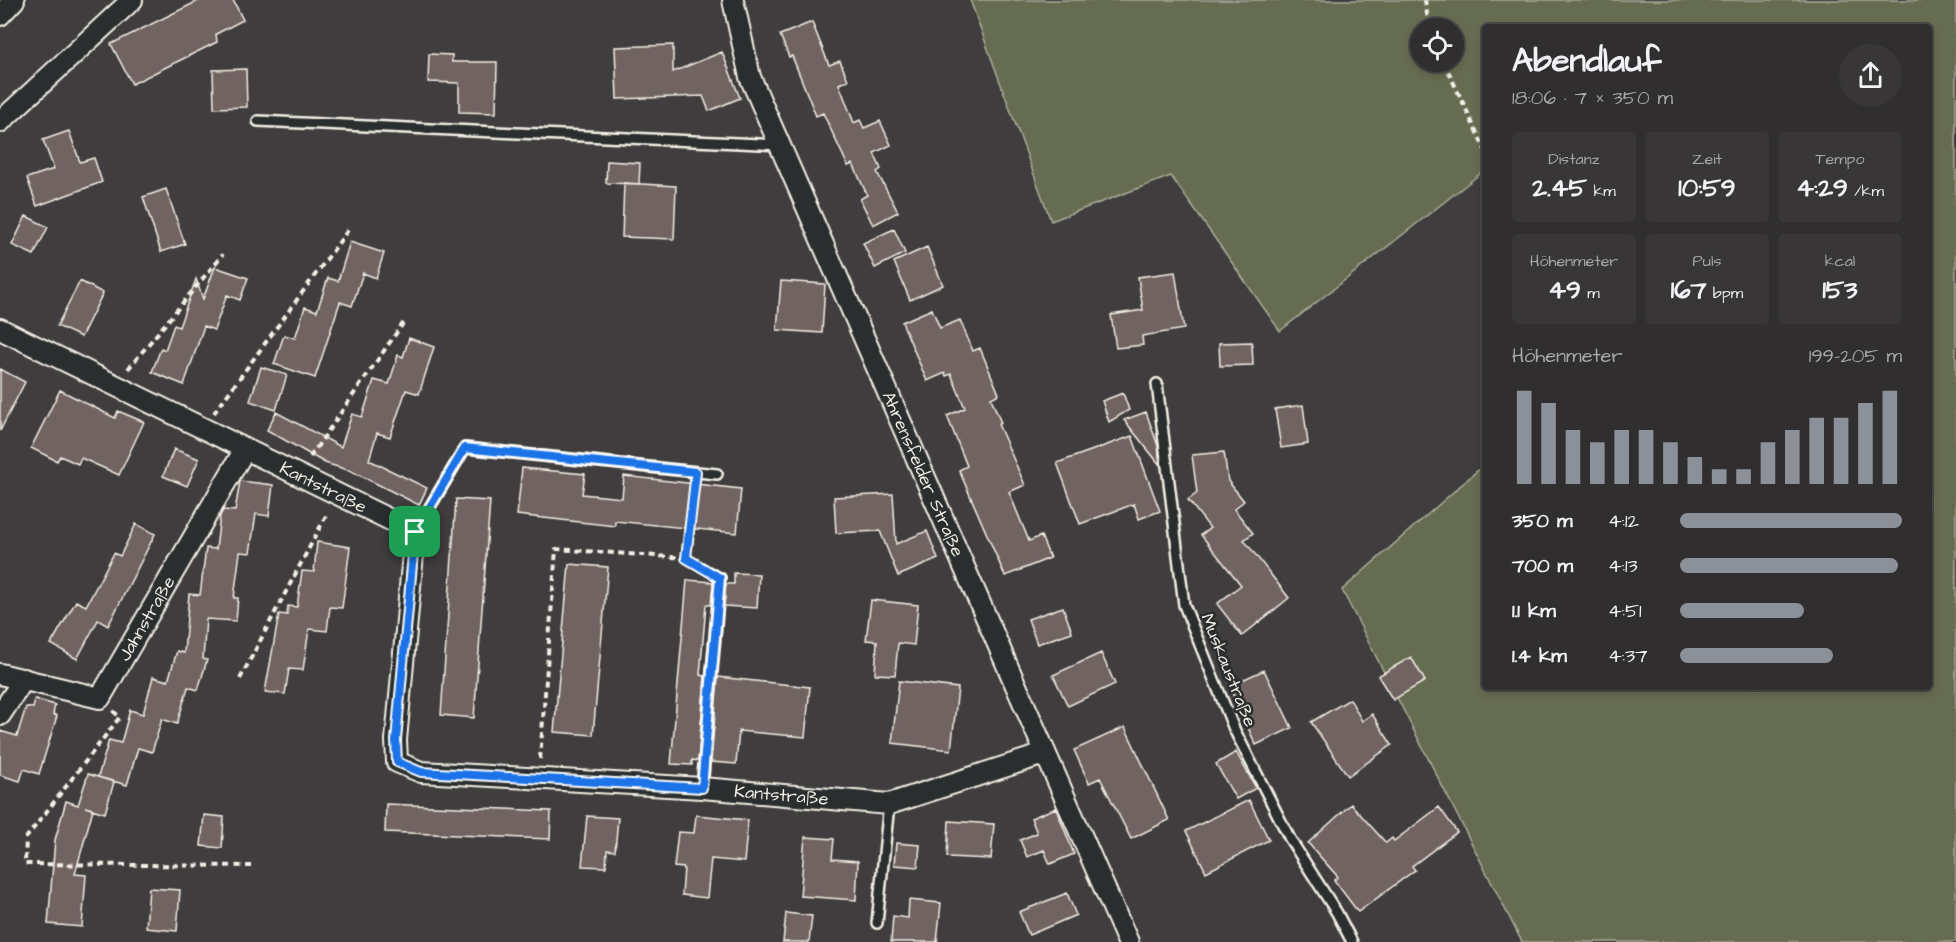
<!DOCTYPE html>
<html lang="de">
<meta charset="utf-8">
<style>
:root{--surface:#302e2e;--page:#383636;--text:#f1f3f6;--muted:#a8a8aa;--line:#4b4a4a;--accent:#8c9099}
body{margin:0;font-family:"Architects Daughter",sans-serif;background:var(--page);color:var(--text);height:100vh;display:flex;flex-direction:column;font-size:22px;white-space:nowrap}
*{box-sizing:border-box;margin:0}
p{font-size:20px;color:var(--muted)}
.icon{flex:none;width:33px;height:33px;fill:none;stroke:currentColor;stroke-width:2;stroke-linecap:round;stroke-linejoin:round}
.map{position:relative;flex:1;overflow:hidden}
.details{position:absolute;left:1482px;top:24px;width:450px;height:666px;display:flex;flex-direction:column;background:var(--surface);border-radius:6px;box-shadow:0 3px 9px #0003,0 0 0 2px var(--line)}
.details>*{flex:none}
.fabs{position:absolute;left:1410px;top:18px;display:grid;gap:12px}
.fabs a{display:grid;place-items:center;width:54px;height:54px;border-radius:50%;background:var(--surface);box-shadow:0 3px 9px #0003,0 0 0 2px var(--line);font-size:30px}
.pin{position:absolute;display:grid;place-items:center;width:51px;height:51px;color:#fff;margin:-26px;border-radius:12px;box-shadow:0 3px 9px #0006}
.round{display:grid;place-items:center;flex:none;width:63px;height:63px;border-radius:32px;background:var(--page)}
.head{display:flex;align-items:center;justify-content:space-between;height:102px;padding:0 30px}
h1{font-size:33px;font-weight:700;line-height:45px}
.figures{display:grid;grid-template-columns:repeat(3,1fr);gap:9px;height:102px;padding:6px 30px}
.figures div{display:grid;align-content:center;border-radius:6px;background:var(--page);text-align:center}
.figures b{font-size:26px;font-weight:700}
.figures small{font-size:16px;font-weight:400}
.figures p{font-size:16px}
.chart{height:168px;padding:12px 30px}
.chart p{display:flex;justify-content:space-between}
.chart svg{width:100%;height:108px;margin-top:6px;stroke:var(--accent);stroke-width:6}
ul{padding:0 30px;list-style:none;font-size:20px}
li{display:grid;grid-template-columns:96px 72px 1fr;align-items:center;height:45px}
li i{height:15px;border-radius:8px;background:var(--accent)}
.map>svg:first-child{display:block}
.green{fill:#666c51;stroke:#adae9c;stroke-width:1.5;fill-rule:evenodd}
.building{fill:#726363;stroke:#f4f1e8;stroke-width:1.5}
.lines{fill:none;stroke-linecap:round;stroke-linejoin:round}
.service-casing{stroke:#f4f1e8;stroke-width:14}
.minor-casing{stroke:#f4f1e8;stroke-width:24}
.path{stroke:#f4f1e8;stroke-width:4;stroke-dasharray:6 4.5;stroke-linecap:butt}
.service{stroke:#2a2d2e;stroke-width:9}
.minor{stroke:#2a2d2e;stroke-width:20}
.route-casing{stroke:#fff;stroke-width:12}
.route{stroke:#1a73e8;stroke-width:8}
.labels{text-anchor:middle;stroke-width:5;stroke-linejoin:round;paint-order:stroke}
.street-label{font-size:18px;fill:#f4f1e8;stroke:#2a2d2e}
</style>
<div class="map">
<svg width="1956" height="942" viewBox="0 0 1956 942">
<rect width="100%" height="100%" fill="#403d3e"/>
<filter id="ink" filterUnits="userSpaceOnUse"><feTurbulence type="fractalNoise" baseFrequency=".0167" numOctaves="2"/><feDisplacementMap in="SourceGraphic" scale="12" xChannelSelector="R" yChannelSelector="G"/><feConvolveMatrix kernelMatrix="1 2 1 2 8 2 1 2 1" color-interpolation-filters="sRGB"/></filter>
<g filter="url(#ink)">
<path class="green" d="M970,0h986v942h-434l-180,-352 143,-126v223h444v-660h-444v143l-205,161 -109,-155 -120,45zM1420,28h34v34h-34z"/>
<path class="building" d="M200,0h33l10,20 -27,14 1,8 -85,42 -21,-40z
M812,22l17,43 11,-4 8,19 -9,4 15,39 6,-3 4,8 16,-7 11,24 -17,8 7,16 -4,3 21,40 -25,13 -13,-26 7,-4 -14,-31 -5,2 -25,-53 -7,3 -24,-60 -3,1 -9,-22z
M673,45v27l49,-20 18,46 -31,13 -6,-15 -86,3 -2,-52z
M429,54l23,1v7h45l-1,51 -37,-1v-29l-31,-1z
M246,69l1,38 -33,1 -1,-38z
M69,131l11,31 14,-4 8,24 -65,24 -10,-28 27,-9 -11,-29z
M607,161l33,2 -1,21 -33,-1z
M624,183l52,3 -2,53 -52,-2z
M166,189l19,55 -24,8 -18,-55z
M26,216l22,11 -14,28 -22,-10z
M894,229l11,24 -30,15 -12,-25z
M350,242l34,11 -8,25 -13,-5 -11,33 -12,-4 -25,76 -41,-14 10,-29 11,3 10,-31 12,4 11,-33 10,3z
M927,247l16,38 -33,15 -16,-38z
M215,267l33,11 -8,22 -13,-5 -13,35 -10,-4 -20,59 -32,-13 9,-24 4,2 9,-25 5,2 17,-48 7,20z
M1175,272l9,57 -42,7 1,9 -27,3 -5,-33 32,-5 -5,-33z
M80,281l23,12 -22,44 -24,-11z
M781,281l44,3 -3,49 -45,-3z
M932,309l8,19 20,-8 13,31 7,-3 19,46 -8,4 10,25 -3,1 27,61 -16,7 20,49 12,-5 9,22 -45,18 -46,-106 8,-4 -20,-50 18,-8 -14,-34 -5,2 -1,-3 -18,8 -25,-59z
M409,338l25,9 -15,47 -13,-4 -16,47 -13,-4 -8,27 58,28 -8,17 -68,-34 -26,-8 -58,-33 9,-18 65,35 11,-33 10,3 12,-37 15,4 9,-29 5,2z
M1252,342l1,23 -33,1 -1,-23z
M261,367l26,8 -11,35 -26,-9z
M0,369l25,13 -25,49z
M60,390l55,28 3,-7 26,11 -25,53 -38,-17 -3,6 -18,-8 -3,5 -26,-13z
M1123,393l6,17 -20,12 -7,-21z
M1303,405l5,39 -27,4 -6,-39z
M1146,412l12,34 2,19 -36,-45z
M1132,436l28,75 -21,8 -5,-15 -54,20 -23,-61z
M174,449l25,10 -12,27 -24,-10z
M1224,452l4,29 16,20 -10,8 19,24 -9,7 45,58 -47,38 -25,-32 24,-19 -40,-50 9,-7 -22,-28 9,-7 -5,-38z
M522,468l63,6 -3,20 40,4 2,-22 117,13 -4,44 -122,-12v5l-98,-11z
M240,481l33,4 -4,31 -13,-2 -6,39 -10,-1 -6,46h4l-2,23 -30,-2 -3,40 4,1 -9,30 -10,-3 -11,37 -15,-5 -10,33 -14,-4 -11,37 -29,-8 11,-37 12,3 9,-33 13,4 10,-37 15,4 9,-30 7,2 5,-59 11,1 6,-47 10,1 4,-33 3,-6 12,1z
M893,494l3,50 31,-13 11,28 -40,17 -18,-45 -44,2 -2,-36z
M456,499l34,2 -16,217 -33,-3z
M136,524l19,10 -47,92 -10,-6 -21,39 -26,-15 25,-43 10,5 28,-53 6,3z
M317,542l33,5 -8,61 -12,-1 -3,24 -18,-2 -6,41 -14,-1 -4,25 -20,-2 14,-78 8,1 1,-9 9,1 5,-36 12,1z
M569,564l39,3 -15,168 -39,-3z
M734,573l25,1 -2,34 -33,-2 2,-22h8z
M687,580l26,2 -2,23h-5l-6,70 5,1 -7,85 -6,-1v5l-21,-1z
M871,600l47,5 -4,40 -16,-2 -3,32 -20,-1 2,-33 -11,-1z
M1063,607l9,25 -35,12 -9,-25z
M1101,653l14,31 -47,22 -15,-31z
M1411,657l14,24 -32,19 -15,-24z
M1264,670l28,58 -36,17 -27,-59z
M718,677l92,10 -5,50 -66,-6 -3,33 -25,-2z
M899,681l59,7 -7,62 -59,-7z
M35,699l20,6 -2,9 4,2 -18,58 -15,-5 -4,12 -20,-6v-44l17,5 9,-29 7,1z
M1350,699l12,22 10,-7 20,31 -44,31 -37,-54z
M1125,727l44,93 -38,19 -31,-61 -11,5 -15,-33z
M1236,752l20,36 -20,11 -20,-35z
M88,774l26,8 -9,31 -20,-6 8,2 -18,65 11,1 -4,52 -34,-3 7,-84 11,-39 12,4z
M1249,800l20,40 -63,32 -20,-41z
M386,804l165,7 -1,28 -165,-7z
M1351,804l35,39 6,-5 2,3 45,-34 18,25 -45,34 3,4 -57,42 -24,-32 4,-3 -30,-34z
M1056,808l18,46 -24,10 -6,-14 -17,7 -7,-17 17,-7 -6,-15z
M204,815l20,2 -2,31 -21,-2z
M696,815l52,5 -4,42 -33,-3 -4,39 -25,-3 2,-27 -10,-1 4,-35 16,1z
M587,816l31,2 -3,33 -8,-1 -1,17 -24,-1z
M949,821l45,3 -3,35 -44,-2z
M805,837l29,2 -2,20 26,2 -2,39 -56,-4z
M896,843l24,2 -2,22 -24,-2z
M149,888l31,2 -3,41 -31,-3z
M1067,893l9,22 -47,20 -10,-23z
M909,900l32,3 -4,39h-46l2,-26 15,2z
M786,913l26,3 -3,26h-26z"/>
<g class="lines">
<defs>
<path id="service" d="M258,121l522,24
M1157,384l27,221 50,124 56,110 47,74 15,29
M415,532l50,-84 252,26
M702,788l18,-210
M877,923l12,-119"/>
<g id="minor">
<path id="s1" d="M733,0l17,77 378,865"/>
<path d="M0,15l14,-15"/>
<path d="M0,122l132,-122"/>
<path id="s2" d="M0,329l415,203 -19,208 1,22 24,10 281,16 187,16 155,-50"/>
<path id="s3" d="M0,674l100,24 145,-249"/>
<path d="M0,715l24,-36"/>
</g>
</defs>
<use href="#service" class="service-casing"/>
<use href="#minor" class="minor-casing"/>
<path class="path" d="M1425,0l4,28
M1444,62l41,88
M128,369l95,-115
M214,413l134,-183
M310,457l94,-135
M686,558l8,-70
M240,679l88,-167
M113,711l7,6 -94,121 -1,26 226,2
M540,759l16,-210 130,9 23,13"/>
<use href="#service" class="service"/>
<use href="#minor" class="minor"/>
</g>
</g>
<g class="lines" filter="url(#ink)">
<defs>
<path id="route" d="M465,448l231,24 -10,86 34,20 -18,210 -281,-16 -24,-10 -1,-22 19,-208z"/>
</defs>
<use href="#route" class="route-casing"/>
<use href="#route" class="route"/>
</g>
<g class="labels">
<g class="street-label">
<text dy="6" stroke="none"><textPath href="#s1" startOffset="512">Ahrensfelder Straße</textPath></text>
<text dy="6" stroke="none"><textPath href="#s2" startOffset="360">Kantstraße</textPath></text>
<text dy="6" stroke="none"><textPath href="#s3" startOffset="195">Jahnstraße</textPath></text>
<text transform="translate(1229 670) rotate(68)" y="6">Muskaustraße</text>
<text dy="6" stroke="none"><textPath href="#s2" startOffset="1080">Kantstraße</textPath></text>
</g>
</g>
</svg>
<div class="fabs">
<a><svg class="icon" aria-label="locate" viewBox="0 0 24 24"><circle cx="12" cy="12" r="6"/><path d="M12 2v4M12 18v4M2 12h4M18 12h4"/></svg></a>
</div>
<div class="pin" style="left:415px;top:532px;background:#1e9e55"><svg class="icon" aria-label="arrive" viewBox="0 0 24 24"><path d="M6 21V4h12l-3 4 3 4H6"/></svg></div>
<section class="details">
<div class="head"><div><h1>Abendlauf</h1><p>18:06 · 7 × 350 m</p></div><a class="round"><svg class="icon" aria-label="share" viewBox="0 0 24 24"><path d="M12 15V3M7 8l5-5 5 5M5 13v7h14v-7"/></svg></a></div>
<div class="figures">
<div><p>Distanz</p><b>2.45<small> km</small></b></div>
<div><p>Zeit</p><b>10:59</b></div>
<div><p>Tempo</p><b>4:29<small> /km</small></b></div>
</div>
<div class="figures">
<div><p>Höhenmeter</p><b>49<small> m</small></b></div>
<div><p>Puls</p><b>167<small> bpm</small></b></div>
<div><p>kcal</p><b>153</b></div>
</div>
<div class="chart"><p><span>Höhenmeter</span>199–205 m</p>
<svg viewBox="0 0 160 44" preserveAspectRatio="none"><path d="M5 44V6M15 44V11M25 44V22M35 44V27M45 44V22M55 44V22M65 44V27M75 44V33M85 44V38M95 44V38M105 44V27M115 44V22M125 44V17M135 44V17M145 44V11M155 44V6"/></svg>
</div>
<ul>
<li><b>350 m</b>4:12<i style="width:100%"></i></li>
<li><b>700 m</b>4:13<i style="width:98%"></i></li>
<li><b>1.1 km</b>4:51<i style="width:56%"></i></li>
<li><b>1.4 km</b>4:37<i style="width:69%"></i></li>
</ul>
</section>
</div>
